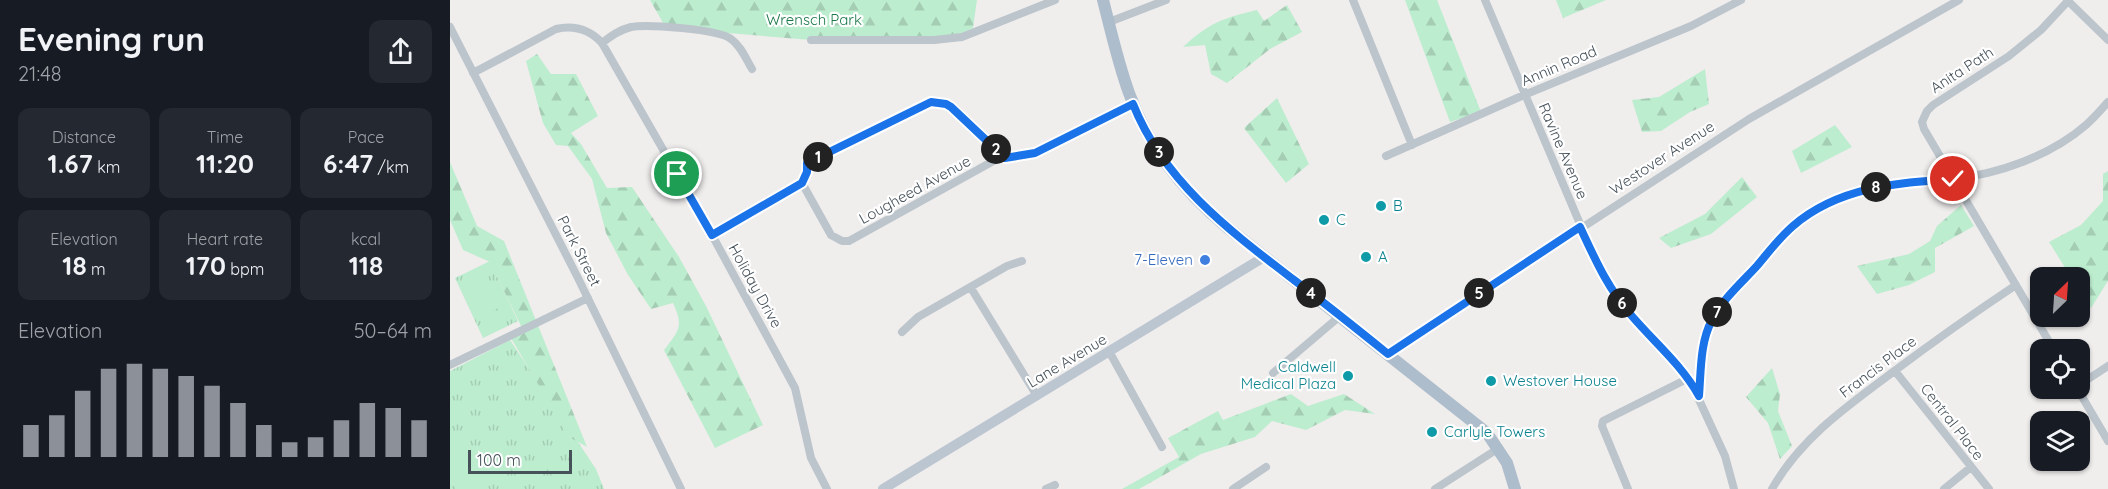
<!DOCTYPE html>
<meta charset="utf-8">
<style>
:root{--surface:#171b24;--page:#242831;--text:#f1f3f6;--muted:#9ea1a6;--accent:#8c9099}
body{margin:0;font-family:Quicksand,sans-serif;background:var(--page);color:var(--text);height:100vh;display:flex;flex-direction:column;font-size:22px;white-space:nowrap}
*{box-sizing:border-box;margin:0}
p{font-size:20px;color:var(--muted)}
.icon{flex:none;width:33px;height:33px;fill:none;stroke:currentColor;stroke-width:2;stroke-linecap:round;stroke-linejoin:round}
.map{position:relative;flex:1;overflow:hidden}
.side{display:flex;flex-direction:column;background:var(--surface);width:450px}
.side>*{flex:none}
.needle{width:39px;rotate:25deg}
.fabs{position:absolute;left:1580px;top:267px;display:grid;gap:12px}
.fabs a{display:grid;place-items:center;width:60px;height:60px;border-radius:12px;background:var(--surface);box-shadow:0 2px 4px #0004;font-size:30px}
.scale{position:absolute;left:18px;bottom:15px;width:104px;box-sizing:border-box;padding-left:6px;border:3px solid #46515a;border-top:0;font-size:16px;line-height:21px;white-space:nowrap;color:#46515a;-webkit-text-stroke:4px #fff;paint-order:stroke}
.pin{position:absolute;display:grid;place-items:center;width:51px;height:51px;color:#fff;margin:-26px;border:3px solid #fff;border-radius:50%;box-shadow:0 2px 6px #0007}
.km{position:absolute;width:30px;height:30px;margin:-15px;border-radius:50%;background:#222;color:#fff;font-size:16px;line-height:30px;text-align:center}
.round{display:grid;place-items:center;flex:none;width:63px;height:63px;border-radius:12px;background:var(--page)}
.headline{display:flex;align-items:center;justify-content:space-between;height:102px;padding:0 18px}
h1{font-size:33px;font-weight:800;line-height:45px}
.metrics{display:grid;grid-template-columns:repeat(3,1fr);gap:9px;height:102px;padding:6px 18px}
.metrics div{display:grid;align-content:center;border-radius:12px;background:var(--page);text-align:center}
.metrics b{font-size:26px;font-weight:800}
.metrics small{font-size:16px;font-weight:400}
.metrics p{font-size:16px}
.chart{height:168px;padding:12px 18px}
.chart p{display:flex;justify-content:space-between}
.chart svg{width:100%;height:108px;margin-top:6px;stroke:var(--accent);stroke-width:6}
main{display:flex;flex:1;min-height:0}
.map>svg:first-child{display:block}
.grass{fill:url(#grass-tufts)}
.forest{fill:url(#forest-firs)}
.garden{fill:#bdedcf}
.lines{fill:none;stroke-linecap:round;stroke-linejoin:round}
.street{stroke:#bcc5cc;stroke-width:8}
.secondary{stroke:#bcc6d1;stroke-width:10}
.primary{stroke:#aebdcb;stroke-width:12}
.route-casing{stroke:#fff;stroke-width:12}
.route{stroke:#1a73e8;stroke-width:8}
.culture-dot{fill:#0f9aa8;stroke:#fff;stroke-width:2}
.shop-dot{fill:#3f7fe0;stroke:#fff;stroke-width:2}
.labels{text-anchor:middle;stroke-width:4.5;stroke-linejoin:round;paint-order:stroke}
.park-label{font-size:15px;fill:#1a7849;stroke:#fff}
.street-label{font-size:15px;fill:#46515a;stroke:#fff}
.culture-label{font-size:15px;fill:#0d838f;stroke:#fff;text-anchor:start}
.shop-label{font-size:15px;fill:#366cbe;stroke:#fff;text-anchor:end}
</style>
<main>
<section class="side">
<div class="headline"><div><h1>Evening run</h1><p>21:48</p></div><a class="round"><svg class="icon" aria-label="share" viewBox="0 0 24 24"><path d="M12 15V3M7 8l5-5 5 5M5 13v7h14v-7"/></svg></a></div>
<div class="metrics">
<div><p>Distance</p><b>1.67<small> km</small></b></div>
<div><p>Time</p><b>11:20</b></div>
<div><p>Pace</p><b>6:47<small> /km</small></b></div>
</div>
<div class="metrics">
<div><p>Elevation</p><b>18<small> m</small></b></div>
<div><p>Heart rate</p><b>170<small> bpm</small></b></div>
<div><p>kcal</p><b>118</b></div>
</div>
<div class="chart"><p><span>Elevation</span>50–64 m</p>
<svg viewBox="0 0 160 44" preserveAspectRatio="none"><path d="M5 44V31M15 44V27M25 44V17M35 44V8M45 44V6M55 44V8M65 44V11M75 44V15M85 44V22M95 44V31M105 44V38M115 44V36M125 44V29M135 44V22M145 44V24M155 44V29"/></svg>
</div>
</section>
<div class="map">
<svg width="1658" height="489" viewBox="0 0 1658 489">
<defs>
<pattern id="grass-tufts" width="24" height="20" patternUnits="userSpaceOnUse" patternTransform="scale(1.5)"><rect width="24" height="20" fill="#bdedcf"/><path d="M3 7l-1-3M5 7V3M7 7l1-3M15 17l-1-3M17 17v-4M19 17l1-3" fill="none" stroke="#a4cdb4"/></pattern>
<pattern id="forest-firs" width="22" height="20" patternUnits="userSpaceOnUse" patternTransform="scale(1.5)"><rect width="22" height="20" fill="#bdedcf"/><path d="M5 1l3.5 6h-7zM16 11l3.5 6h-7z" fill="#a4cdb4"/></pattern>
</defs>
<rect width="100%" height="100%" fill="#f0eded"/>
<path class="grass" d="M40,261l28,60 -35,17 -28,-60z
M60,340l86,129 8,20h-154v-118z"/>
<path class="forest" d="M200,0h327l-4,28 -21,10 -141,2 -145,-12z
M955,0h32l44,112 -31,10z
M1106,0h50l-43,18z
M837,5l15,27 -32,17 -43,34 -16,-9 -6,-29 -22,2c26,-24 40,-29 74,-37l7,11z
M87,54l14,20h25l22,42 -27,17 10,11 26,44 25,-1 47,70 27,49 57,119 -48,23 -51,-98c15,-20 20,-23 9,-47l-22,6 -23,-34 -22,-42 -14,-54 -24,-33 -12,-1 -13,-22 -17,-62z
M1255,69l4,35 -19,8 -29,19 -19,1 -10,-32 27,-3z
M827,98l32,66 -23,19 -42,-55z
M1385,125l17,22 -51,26 -9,-22z
M0,162l27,64 27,15 83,206 -18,-10 -58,-99 13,-6 -34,-70 -27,-12 -13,-30z
M1658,171v110l-17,27 -12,-18v-12l-8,-1 -22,-35 32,-17 22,-24v-27z
M1292,177l15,20 -46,37 -40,14 -12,-10 46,-24z
M1511,205l13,21 -39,22v24l-26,13 -32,9 -20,-28 52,-12 21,-13 7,-15z
M1322,368l8,26 -2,17 14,35 -12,13 -12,-36 -22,-26z
M841,394l17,12 36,-12 31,20 -30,-4 -39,20 -34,-9 -17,16 -54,17 -62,35h-17l57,-32 -11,-19 50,-27 5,9z"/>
<path class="garden" d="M34,267l5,10 -22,11 -5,-10z
M41,281l5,10 -22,11 -5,-10z
M48,296l5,10 -22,10 -5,-10z
M55,310l5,10 -23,11 -5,-10z
M11,446c22,0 32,13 36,33l-22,10h-19l-6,-12v-25z"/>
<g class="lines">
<path class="street" d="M903,0l59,145
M1035,0l115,271 30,44 59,63 36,78 9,33
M1617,0l41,40
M659,22l57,-22
M0,27l128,251 103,211
M361,40h123l28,-3 93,-37
M152,43c9,-7 17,-13 29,-16 16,-3 87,2 100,12 10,7 15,20 21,30
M23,73l83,-44c18,-4 33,0 46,14l110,192 83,153 16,70 16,31
M936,156l138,-61 167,-69 50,-26
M352,183l29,52 11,6h7l148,-82 38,-6 98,-49
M262,235l90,-52 4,-11 1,-9 124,-61 16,2 5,3 53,51
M521,288l66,108
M452,332l16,-15 89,-51 15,-5
M1604,350l-130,-221 -2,-7 5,-11 6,-6 76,-49 32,-26 27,-29
M660,353l52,94
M938,354l361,-235 210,-119
M0,365l138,-67
M1445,371l94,118
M823,373l67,-57
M1629,385l29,-19
M1627,388l31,53
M1249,395c2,-25 1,-54 13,-76 11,-20 29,-36 44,-53 31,-34 48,-53 93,-71 33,-13 68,-13 103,-16 47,-5 98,-23 134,-54 8,-7 15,-15 22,-23
M596,489l9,-4
M783,489l33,-22
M985,489l64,-41
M1178,489l-26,-63 1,-5 86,-43
M1322,489c28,-50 75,-83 121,-117 40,-30 81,-59 123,-87
M1494,489l27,-22"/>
<path class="secondary" d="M433,489l381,-232"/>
<path class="primary" d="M653,0c8,31 15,63 26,93 19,54 55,99 99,135l259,205 20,30 8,26"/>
</g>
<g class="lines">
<defs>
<path id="route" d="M227,174l35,61 90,-52 5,-11v-9l124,-61 15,2 5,3 54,51 30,-5 98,-49c31,78 97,127 161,176 32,24 63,49 94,74l192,-127c15,32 27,60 51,88 23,27 50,49 68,81 2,-25 1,-54 13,-76 10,-20 29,-37 44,-53 12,-14 23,-29 37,-41 45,-39 103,-43 160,-47"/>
</defs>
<use href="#route" class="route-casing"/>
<use href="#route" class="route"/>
</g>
<g class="culture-dot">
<circle cx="931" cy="206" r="6"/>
<circle cx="874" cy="220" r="6"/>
<circle cx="916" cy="257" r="6"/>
<circle cx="898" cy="376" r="6"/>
<circle cx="1041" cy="381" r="6"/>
<circle cx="982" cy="432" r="6"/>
</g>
<circle class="shop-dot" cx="755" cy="260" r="6"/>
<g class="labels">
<g class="park-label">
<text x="364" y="25">Wrensch Park</text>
</g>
<g class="street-label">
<text transform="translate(1109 66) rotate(-23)" y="5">Annin Road</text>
<text transform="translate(1512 70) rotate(-33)" y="5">Anita Path</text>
<text transform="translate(1113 151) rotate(67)" y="5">Ravine Avenue</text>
<text transform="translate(1212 158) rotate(-33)" y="5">Westover Avenue</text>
<text transform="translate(465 190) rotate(-29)" y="5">Lougheed Avenue</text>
<text transform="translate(129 251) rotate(63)" y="5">Park Street</text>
<text transform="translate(305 286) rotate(61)" y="5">Holiday Drive</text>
<text transform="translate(617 361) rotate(-31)" y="5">Lane Avenue</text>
<text transform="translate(1428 367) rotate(-37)" y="5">Francis Place</text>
<text transform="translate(1502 422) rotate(52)" y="5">Central Place</text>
</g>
<g class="culture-label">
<text x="943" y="211">B</text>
<text x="886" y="225">C</text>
<text x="928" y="262">A</text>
<text x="886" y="372" text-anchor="end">Caldwell<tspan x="886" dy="17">Medical Plaza</tspan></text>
<text x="1053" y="386">Westover House</text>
<text x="994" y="437">Carlyle Towers</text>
</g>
<g class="shop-label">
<text x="743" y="265">7-Eleven</text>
</g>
</g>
</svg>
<div class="fabs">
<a><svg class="needle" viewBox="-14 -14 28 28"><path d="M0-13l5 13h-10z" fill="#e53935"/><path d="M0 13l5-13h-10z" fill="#9ea1a6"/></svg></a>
<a><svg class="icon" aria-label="locate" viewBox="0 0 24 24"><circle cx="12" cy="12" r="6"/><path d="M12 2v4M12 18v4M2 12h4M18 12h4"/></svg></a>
<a><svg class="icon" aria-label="layers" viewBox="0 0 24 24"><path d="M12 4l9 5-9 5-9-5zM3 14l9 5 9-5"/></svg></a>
</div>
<div class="scale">100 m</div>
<div class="pin" style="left:227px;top:174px;background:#1e9e55"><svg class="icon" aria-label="arrive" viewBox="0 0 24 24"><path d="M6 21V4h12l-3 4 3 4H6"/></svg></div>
<div class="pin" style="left:1503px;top:179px;background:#d93025"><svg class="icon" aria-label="check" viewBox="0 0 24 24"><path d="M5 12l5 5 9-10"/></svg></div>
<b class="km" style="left:368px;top:157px">1</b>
<b class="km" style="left:546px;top:149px">2</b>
<b class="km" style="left:709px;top:152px">3</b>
<b class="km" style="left:861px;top:293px">4</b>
<b class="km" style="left:1029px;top:293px">5</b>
<b class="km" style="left:1172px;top:303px">6</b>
<b class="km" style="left:1267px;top:312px">7</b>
<b class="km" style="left:1426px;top:187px">8</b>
</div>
</main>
